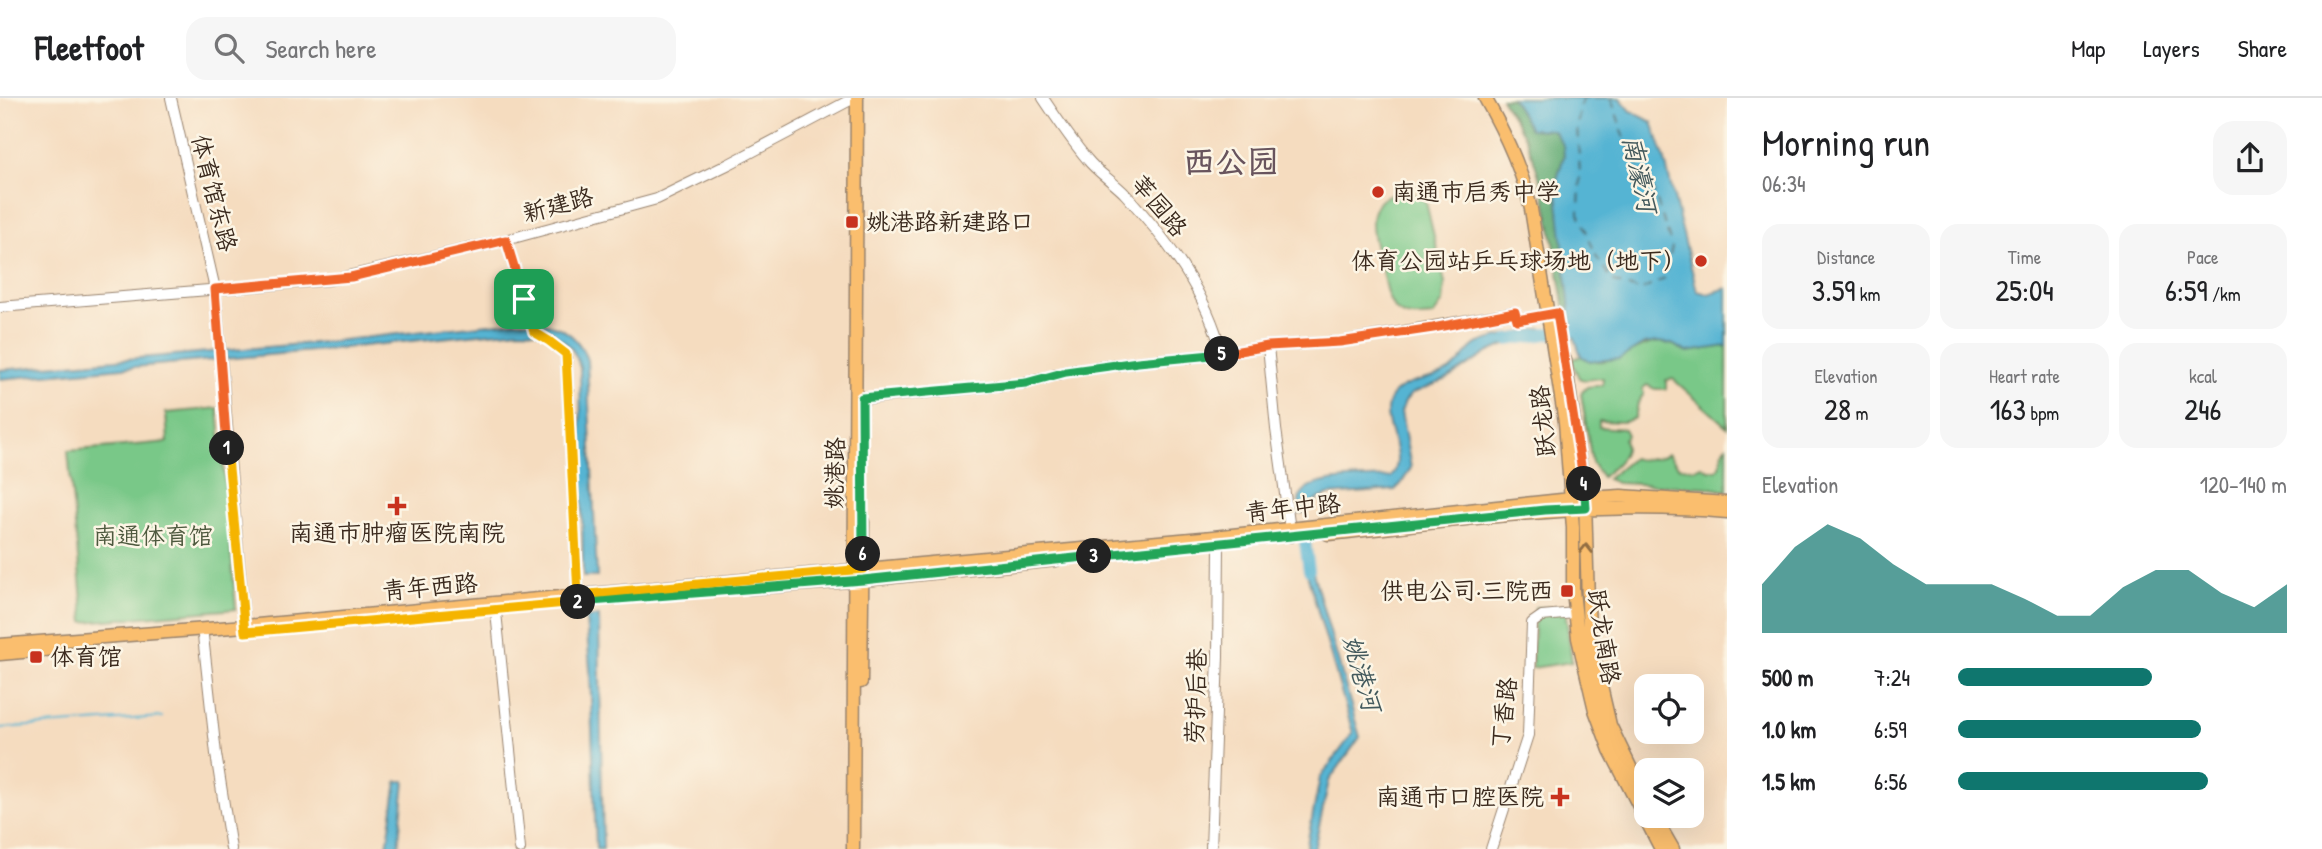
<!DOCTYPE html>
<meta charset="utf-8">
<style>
:root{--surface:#fff;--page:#f6f6f6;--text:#202124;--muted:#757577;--line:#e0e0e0;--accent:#0f766e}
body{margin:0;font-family:"Patrick Hand","LXGW WenKai TC",sans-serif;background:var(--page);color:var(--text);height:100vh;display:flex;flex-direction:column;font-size:26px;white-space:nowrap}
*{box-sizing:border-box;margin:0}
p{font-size:23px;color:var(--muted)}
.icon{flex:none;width:38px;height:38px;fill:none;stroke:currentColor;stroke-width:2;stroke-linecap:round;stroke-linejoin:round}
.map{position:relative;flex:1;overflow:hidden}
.drawer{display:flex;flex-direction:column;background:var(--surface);width:595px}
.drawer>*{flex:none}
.buttons{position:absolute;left:1634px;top:576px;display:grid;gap:14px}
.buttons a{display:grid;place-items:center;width:70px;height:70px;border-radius:14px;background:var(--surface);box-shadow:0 7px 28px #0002;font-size:35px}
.pin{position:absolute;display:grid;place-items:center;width:60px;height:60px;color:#fff;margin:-30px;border-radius:14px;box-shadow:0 4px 10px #0006}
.km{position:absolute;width:35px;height:35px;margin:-18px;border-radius:50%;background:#222;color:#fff;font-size:19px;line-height:35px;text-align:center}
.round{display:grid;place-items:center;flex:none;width:74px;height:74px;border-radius:21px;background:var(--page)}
.headline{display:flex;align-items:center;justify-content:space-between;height:119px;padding:0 35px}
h1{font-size:38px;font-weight:600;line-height:52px}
.stats{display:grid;grid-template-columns:repeat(3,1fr);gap:10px;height:119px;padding:7px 35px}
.stats div{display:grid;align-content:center;border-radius:18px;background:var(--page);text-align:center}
.stats b{font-size:30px;font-weight:600}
.stats small{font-size:19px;font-weight:400}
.stats p{font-size:19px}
.chart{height:196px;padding:14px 35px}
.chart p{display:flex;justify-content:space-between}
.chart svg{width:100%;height:126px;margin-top:7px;fill:var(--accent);opacity:.7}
ul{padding:0 35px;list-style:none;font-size:23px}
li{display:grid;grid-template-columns:112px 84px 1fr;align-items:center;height:52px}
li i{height:18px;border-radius:9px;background:var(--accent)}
header{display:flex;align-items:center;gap:42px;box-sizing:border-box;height:98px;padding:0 35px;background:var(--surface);border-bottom:2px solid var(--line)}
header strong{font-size:33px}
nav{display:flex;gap:38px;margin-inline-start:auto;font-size:24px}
.search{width:490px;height:63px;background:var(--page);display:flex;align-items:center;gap:18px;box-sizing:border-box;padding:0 24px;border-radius:21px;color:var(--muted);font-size:26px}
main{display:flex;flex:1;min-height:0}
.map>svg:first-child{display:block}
.green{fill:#79c888;stroke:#5a7953;stroke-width:2}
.forest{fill:#62ac74;stroke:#4e6b49;stroke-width:2}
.water{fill:#54b4d3;stroke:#486f78;stroke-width:2}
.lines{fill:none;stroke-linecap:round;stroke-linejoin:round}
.stream{stroke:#54b4d3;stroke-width:2}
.river{stroke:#54b4d3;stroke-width:12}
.ferry{stroke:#445a5d;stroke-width:2;stroke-dasharray:9 7;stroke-linecap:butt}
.minor-casing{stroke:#98836e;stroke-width:12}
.major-casing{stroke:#98836e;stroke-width:15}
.minor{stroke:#fff;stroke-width:10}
.major{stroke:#fabe6e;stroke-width:12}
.oneway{stroke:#916d42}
.split-1-casing{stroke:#fff;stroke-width:14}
.split-2-casing{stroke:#fff;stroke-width:14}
.split-3-casing{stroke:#fff;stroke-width:14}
.split-4-casing{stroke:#fff;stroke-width:14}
.split-5-casing{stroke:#fff;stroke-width:14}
.split-6-casing{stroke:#fff;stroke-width:14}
.split-7-casing{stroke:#fff;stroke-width:14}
.split-1{stroke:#f0652b;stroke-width:9}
.split-2{stroke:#f5b400;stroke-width:9}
.split-3{stroke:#22a559;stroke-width:9}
.split-4{stroke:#22a559;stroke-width:9}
.split-5{stroke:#f0652b;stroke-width:9}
.split-6{stroke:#22a559;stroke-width:9}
.split-7{stroke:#f5b400;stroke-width:9}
.poi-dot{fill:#c8321e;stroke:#fcf5e5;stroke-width:2.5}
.labels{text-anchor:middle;stroke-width:5;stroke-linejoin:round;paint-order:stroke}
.poi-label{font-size:24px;fill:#3b2a1e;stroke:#fcf5e5;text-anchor:start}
.street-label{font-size:24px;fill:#3b2a1e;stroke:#fcf5e5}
.park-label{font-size:24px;fill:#4e593e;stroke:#fcf5e5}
.water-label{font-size:26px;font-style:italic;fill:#445a5d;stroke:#fcf5e5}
.district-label{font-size:32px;font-weight:bold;fill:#68545d;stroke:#fcf5e5}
</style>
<header>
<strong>Fleetfoot</strong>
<div class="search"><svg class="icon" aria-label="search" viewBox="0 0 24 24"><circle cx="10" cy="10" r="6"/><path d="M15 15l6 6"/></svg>Search here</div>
<nav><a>Map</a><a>Layers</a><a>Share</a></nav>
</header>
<main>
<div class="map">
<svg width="1727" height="751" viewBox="0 0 1727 751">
<rect width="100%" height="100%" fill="#fcf5e5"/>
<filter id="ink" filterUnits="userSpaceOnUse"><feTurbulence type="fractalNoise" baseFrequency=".0143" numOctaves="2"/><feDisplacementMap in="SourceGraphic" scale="14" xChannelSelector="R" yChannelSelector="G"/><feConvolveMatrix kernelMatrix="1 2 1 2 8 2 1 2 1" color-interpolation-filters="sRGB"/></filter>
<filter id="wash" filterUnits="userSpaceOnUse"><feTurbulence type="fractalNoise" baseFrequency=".00686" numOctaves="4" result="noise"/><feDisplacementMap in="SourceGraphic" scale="28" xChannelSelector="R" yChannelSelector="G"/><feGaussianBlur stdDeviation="1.57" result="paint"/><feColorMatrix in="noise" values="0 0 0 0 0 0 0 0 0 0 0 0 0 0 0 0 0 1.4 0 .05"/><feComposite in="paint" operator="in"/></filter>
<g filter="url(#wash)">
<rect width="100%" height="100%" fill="#f5dcbf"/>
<path class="green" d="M1401,94l15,3 10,7 19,81 -2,19 -10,14c-12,1 -25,4 -36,-5 -10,-9 -12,-27 -15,-40 -7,-28 -26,-73 19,-79z
M1658,244l14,2 15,8 40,-6v81l-54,-48 -7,1v9h-11l-8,-4 -5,4 2,4 -6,10 -3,15 -11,4 -25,-1v6l25,2 3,6 -3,4c6,16 -11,28 -22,38l-10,-14 -11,-70 6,-6 16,-2v-7l-19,2 -5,-2 -8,-18 10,-4c26,16 51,-10 77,-14z
M218,310l18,201 -152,13 -16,-171 100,-9 -2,-29z
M1727,348v45l-22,-4 -88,-4 -10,-4 26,-21c7,4 27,0 35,-4l11,13 16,2 7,-3 6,4h8l4,-3 3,-16z
M1535,509l30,1 7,54 -40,6z"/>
<path class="forest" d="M1501,0h11l18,31 23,1 10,14 1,12 -8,27 16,144 -4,1c-11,-61 -17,-126 -40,-184 -6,-16 -19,-31 -27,-46z"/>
<path class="water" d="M1512,0h108l11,13 21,11 12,35 33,134 11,3 19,-6v58l-40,6 -15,-8 -14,-2 -14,2 -25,15 -29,2 -9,-5 -9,-26 -16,-147 8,-27 -1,-11 -10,-15 -23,-1z
M517,223c31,0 59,6 70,39l10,217h-14l-3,-208c-6,-32 -32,-39 -61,-39l-195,20 -324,29v-9l324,-28z
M1543,230l-54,24 -42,27 -36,15 -6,7 -4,11 10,56 -10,16 -6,6 -67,5c-10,3 -19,8 -23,17l-7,2c1,-5 0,-13 2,-17 9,-22 70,-18 91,-20 16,-19 -5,-45 -4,-67 2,-32 46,-27 65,-41 10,-7 16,-21 27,-26 20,-8 44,-10 64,-15z
M1308,457l52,182 -31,44 -15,68h-8l14,-71 33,-45 -51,-177z
M599,518l4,233h-7l-6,-179 -4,-52z
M397,683h8l-7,68 -11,-1z"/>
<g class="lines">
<path class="stream" d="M0,630l162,-11"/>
<path class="river" d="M1508,242l64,-10 13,-6
M1305,444l4,28"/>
<path class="ferry" d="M1582,0l-5,28 3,48 -1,39 18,45 17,24 26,9 24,-12 8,-32 -18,-55 -29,-53 -14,-41"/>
</g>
</g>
<g filter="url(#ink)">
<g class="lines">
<defs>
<path id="minor" d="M171,0l44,191 30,341
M1043,0c14,21 28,42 44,61 11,14 27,23 39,36 42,46 81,98 96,159
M506,142l28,92 15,8 17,14 12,241
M0,209l330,-27 176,-40 151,-41 72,-35 125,-66
M1268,248l8,83 15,108
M862,301l164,-16 40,-11 72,-10 84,-8 46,-8 72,-4 175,-30 2,8 40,-7
M495,504l25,247
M203,538l13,118 15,95
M1211,751l7,-193 1,-112
M1491,751l37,-114 4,-112 10,-7 33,-3"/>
<path id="major" d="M1485,0c20,35 37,71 46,111l34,213 8,106v62l5,48 17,72 15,40 51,99
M1565,262l20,139 4,136 21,90 37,77
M1328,436c134,-14 264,-34 399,-22
M750,490l113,-8 193,-20
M0,547l245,-19 968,-89 358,-38 50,-3 106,7
M0,556l55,-5
M861,584l2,-160
M1654,718l19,33
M853,751l4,-751"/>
</defs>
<use href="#minor" class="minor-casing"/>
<use href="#major" class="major-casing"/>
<use href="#minor" class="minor"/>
<use href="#major" class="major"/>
</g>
<defs><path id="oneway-chevron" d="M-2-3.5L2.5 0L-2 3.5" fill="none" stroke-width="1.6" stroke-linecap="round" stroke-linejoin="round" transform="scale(1.75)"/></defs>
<use class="oneway" href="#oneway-chevron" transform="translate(1586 451) rotate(-90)"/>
</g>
<g class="lines" filter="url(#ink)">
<defs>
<path id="split-1" d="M227,350l-12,-159 136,-12 155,-37 18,59"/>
<path id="split-2" d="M227,350l18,184 333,-30"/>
<path id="split-3" d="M578,504l285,-22 231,-24"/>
<path id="split-4" d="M1094,458l451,-46 41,-2 -2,-24"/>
<path id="split-5" d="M1222,256l46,-8 72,-4 93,-14 82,-16 2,8 40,-7 27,171"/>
<path id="split-6" d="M863,456l-1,-156 164,-15 40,-11 72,-10 84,-8"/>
<path id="split-7" d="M524,201l10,33 15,9 17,13 12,241 285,-26v-15"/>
</defs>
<use href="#split-1" class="split-1-casing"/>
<use href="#split-2" class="split-2-casing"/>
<use href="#split-3" class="split-3-casing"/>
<use href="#split-4" class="split-4-casing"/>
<use href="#split-5" class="split-5-casing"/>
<use href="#split-6" class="split-6-casing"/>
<use href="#split-7" class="split-7-casing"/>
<use href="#split-1" class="split-1"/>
<use href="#split-2" class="split-2"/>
<use href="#split-3" class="split-3"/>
<use href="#split-4" class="split-4"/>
<use href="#split-5" class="split-5"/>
<use href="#split-6" class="split-6"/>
<use href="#split-7" class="split-7"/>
</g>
<g class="poi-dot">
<circle cx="1378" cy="94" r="7"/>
<rect x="845" y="117" width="14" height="14" rx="3.5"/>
<circle cx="1701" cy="163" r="7"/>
<path d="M393.5 397.5h7v7h7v7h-7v7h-7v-7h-7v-7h7z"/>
<rect x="1560" y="486" width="14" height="14" rx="3.5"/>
<rect x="29" y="552" width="14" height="14" rx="3.5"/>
<path d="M1556.5 688.5h7v7h7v7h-7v7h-7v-7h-7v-7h7z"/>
</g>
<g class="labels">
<g class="poi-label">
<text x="1392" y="102">南通市启秀中学</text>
<text x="866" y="132">姚港路新建路口</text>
<text x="1687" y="171" text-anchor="end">体育公园站乒乓球场地（地下）</text>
<text x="397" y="443" text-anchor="middle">南通市肿瘤医院南院</text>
<text x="1553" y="501" text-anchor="end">供电公司·三院西</text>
<text x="50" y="567">体育馆</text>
<text x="1544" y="707" text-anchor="end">南通市口腔医院</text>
</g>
<g class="street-label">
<text transform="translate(214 95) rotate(76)" y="8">体育馆东路</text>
<text transform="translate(558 107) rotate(-15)" y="8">新建路</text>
<text transform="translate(1159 108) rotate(50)" y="8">莘园路</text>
<text transform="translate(1543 323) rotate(-96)" y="8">跃龙路</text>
<text transform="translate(835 375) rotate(-89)" y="8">姚港路</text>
<text transform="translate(1293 410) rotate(-6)" y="8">青年中路</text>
<text transform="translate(430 489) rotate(-5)" y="8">青年西路</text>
<text transform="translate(1604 539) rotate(81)" y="8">跃龙南路</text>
<text transform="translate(1196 598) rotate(-88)" y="8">劳护后巷</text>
<text transform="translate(1504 615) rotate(-83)" y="8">丁香路</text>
</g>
<g class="park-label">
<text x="153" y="446">南通体育馆</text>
</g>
<g class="water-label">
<text transform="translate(1640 76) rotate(78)" y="9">南濠河</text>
<text transform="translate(1362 575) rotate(74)" y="9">姚港河</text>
</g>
<g class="district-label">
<text x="1231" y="75">西公园</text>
</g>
</g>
</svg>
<div class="buttons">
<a><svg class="icon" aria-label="locate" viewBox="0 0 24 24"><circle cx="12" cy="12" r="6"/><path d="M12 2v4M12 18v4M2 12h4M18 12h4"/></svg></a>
<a><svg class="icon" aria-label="layers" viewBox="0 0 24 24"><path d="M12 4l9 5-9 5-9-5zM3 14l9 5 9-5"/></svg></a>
</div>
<div class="pin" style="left:524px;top:201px;background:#1e9e55"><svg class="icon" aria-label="arrive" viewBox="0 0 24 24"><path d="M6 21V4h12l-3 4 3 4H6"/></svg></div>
<b class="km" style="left:227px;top:350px">1</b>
<b class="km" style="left:578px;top:504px">2</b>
<b class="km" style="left:1094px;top:458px">3</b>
<b class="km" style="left:1584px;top:386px">4</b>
<b class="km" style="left:1222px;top:256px">5</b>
<b class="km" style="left:863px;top:456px">6</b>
</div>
<section class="drawer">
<div class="headline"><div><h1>Morning run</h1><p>06:34</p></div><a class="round"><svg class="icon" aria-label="share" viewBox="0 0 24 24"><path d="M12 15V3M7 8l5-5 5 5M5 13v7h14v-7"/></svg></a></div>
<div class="stats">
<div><p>Distance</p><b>3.59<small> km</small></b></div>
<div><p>Time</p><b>25:04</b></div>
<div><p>Pace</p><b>6:59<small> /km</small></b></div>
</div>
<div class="stats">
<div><p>Elevation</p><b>28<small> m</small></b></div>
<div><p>Heart rate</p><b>163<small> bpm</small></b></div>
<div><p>kcal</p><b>246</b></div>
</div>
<div class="chart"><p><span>Elevation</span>120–140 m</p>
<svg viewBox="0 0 160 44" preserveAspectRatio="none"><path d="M0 44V27L10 14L20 6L30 11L40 20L50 27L60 27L70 27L80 32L90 38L100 38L110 28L120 22L130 22L140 30L150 35L160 27V44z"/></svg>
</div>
<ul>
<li><b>500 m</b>7:24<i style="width:59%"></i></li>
<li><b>1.0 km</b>6:59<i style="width:74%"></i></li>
<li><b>1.5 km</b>6:56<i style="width:76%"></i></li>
</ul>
</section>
</main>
